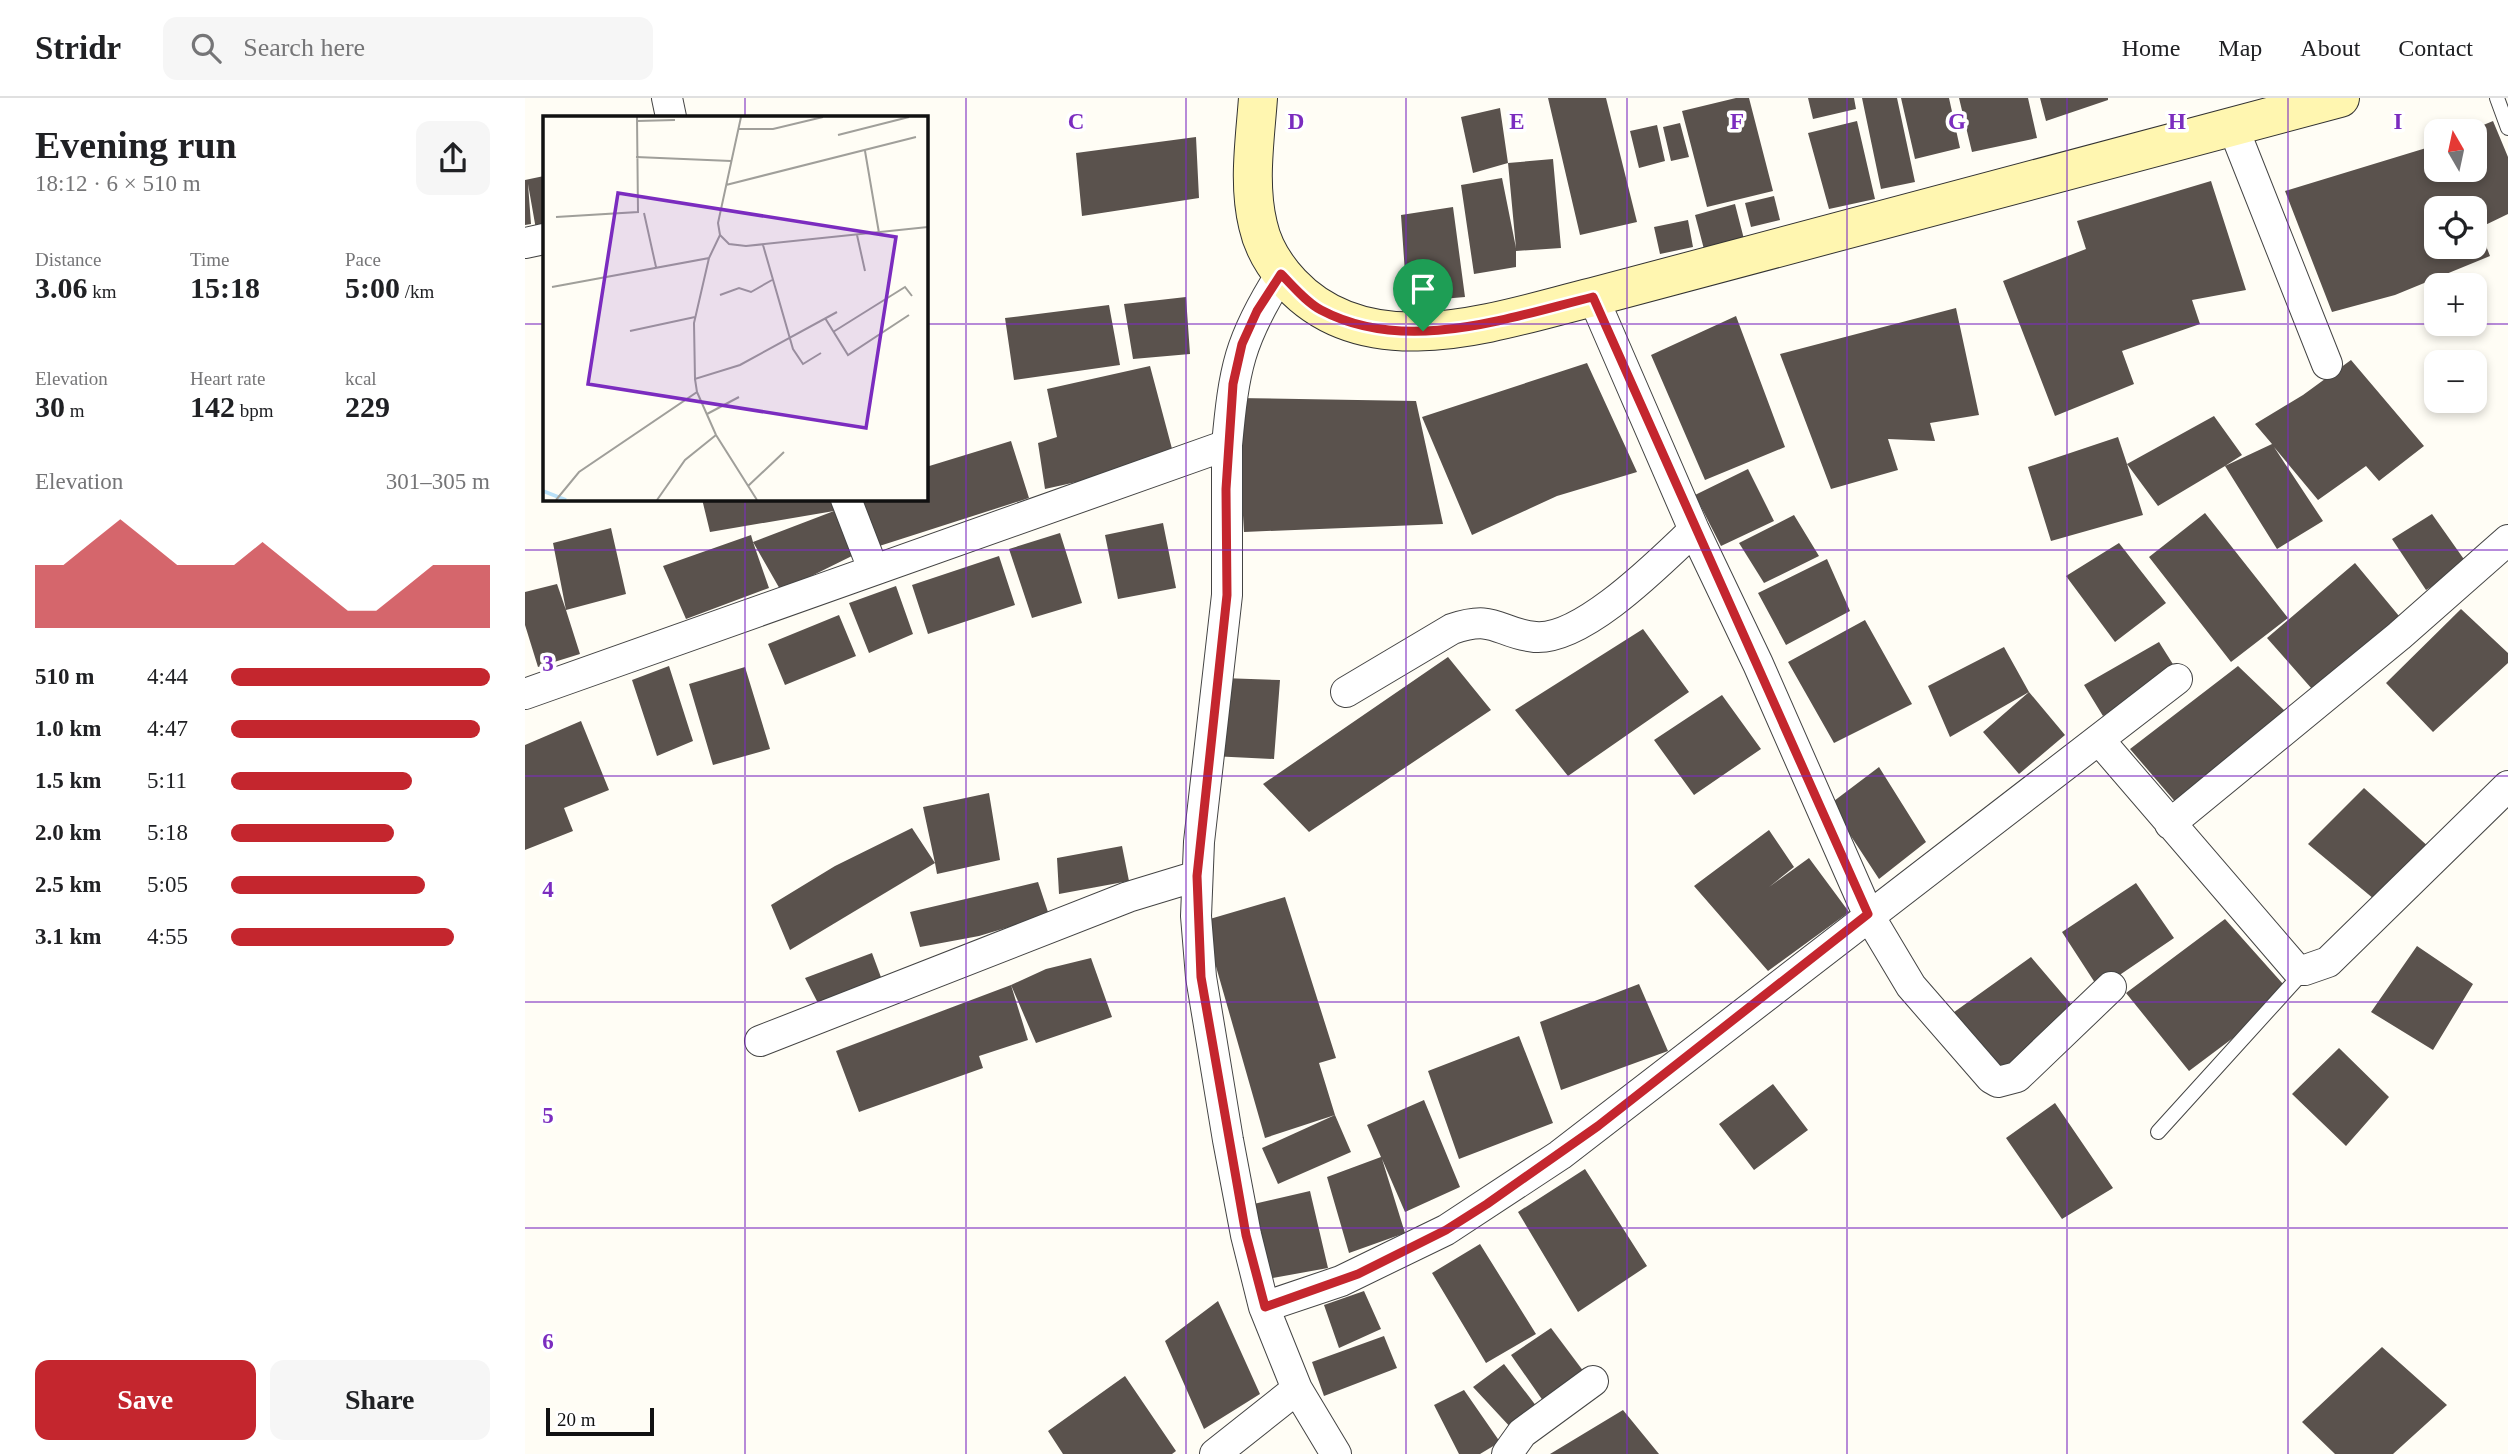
<!DOCTYPE html>
<meta charset="utf-8">
<style>
:root{--surface:#fff;--page:#f6f6f6;--text:#202124;--muted:#757577;--line:#e0e0e0;--accent:#c4262e}
body{margin:0;font-family:"Times New Roman",serif;background:var(--page);color:var(--text);height:100vh;display:flex;flex-direction:column;font-size:26px;white-space:nowrap}
*{box-sizing:border-box;margin:0}
p{font-size:23px;color:var(--muted)}
.icon{flex:none;width:38px;height:38px;fill:none;stroke:currentColor;stroke-width:2;stroke-linecap:round;stroke-linejoin:round}
.map{position:relative;flex:1;overflow:hidden}
.side{display:flex;flex-direction:column;background:var(--surface);width:525px}
.side>*{flex:none}
.needle{width:46px;rotate:351deg}
.tools{position:absolute;left:1899px;top:21px;display:grid;gap:14px}
.tools a{display:grid;place-items:center;width:63px;height:63px;border-radius:14px;background:var(--surface);box-shadow:0 4px 10px #0003;font-size:35px}
.scale{position:absolute;left:21px;bottom:18px;width:108px;box-sizing:border-box;padding-left:7px;border:4px solid #111;border-top:0;font-size:19px;line-height:24px;white-space:nowrap;color:#111;-webkit-text-stroke:5px #fff;paint-order:stroke}
.pin{position:absolute;display:grid;place-items:center;width:60px;height:60px;color:#fff;margin:-72px -30px;border-radius:50% 50% 50% 0;rotate:-45deg;box-shadow:0 0 7px #0007}
.pin .icon{rotate:45deg}
.round{display:grid;place-items:center;flex:none;width:74px;height:74px;border-radius:14px;background:var(--page)}
.headline{display:flex;align-items:center;justify-content:space-between;height:119px;padding:0 35px}
h1{font-size:38px;font-weight:600;line-height:52px}
.stats{display:grid;grid-template-columns:repeat(3,1fr);gap:10px;height:119px;padding:7px 35px}
.stats div{display:grid;align-content:center}
.stats b{font-size:30px;font-weight:600}
.stats small{font-size:19px;font-weight:400}
.stats p{font-size:19px}
.chart{height:196px;padding:14px 35px}
.chart p{display:flex;justify-content:space-between}
.chart svg{width:100%;height:126px;margin-top:7px;fill:var(--accent);opacity:.7}
.cta{display:flex;gap:14px;margin-top:auto;padding:14px 35px}
.cta a{flex:1;height:80px;border-radius:14px;background:var(--accent);color:#fff;font-size:28px;font-weight:600;line-height:80px;text-align:center}
.cta a+a{background:var(--page);color:var(--text)}
ul{padding:0 35px;list-style:none;font-size:23px}
li{display:grid;grid-template-columns:112px 84px 1fr;align-items:center;height:52px}
li i{height:18px;border-radius:9px;background:var(--accent)}
header{display:flex;align-items:center;gap:42px;box-sizing:border-box;height:98px;padding:0 35px;background:var(--surface);border-bottom:2px solid var(--line)}
header strong{font-size:33px}
nav{display:flex;gap:38px;margin-inline-start:auto;font-size:24px}
.search{width:490px;height:63px;background:var(--page);display:flex;align-items:center;gap:18px;box-sizing:border-box;padding:0 24px;border-radius:14px;color:var(--muted);font-size:26px}
main{display:flex;flex:1;min-height:0}
.map>svg:first-child{display:block}
.building{fill:#5a524d;fill-rule:evenodd}
.lines{fill:none;stroke-linecap:round;stroke-linejoin:round}
.lane-casing{stroke:#444;stroke-width:16}
.street-casing{stroke:#444;stroke-width:32}
.secondary-casing{stroke:#333;stroke-width:40}
.lane{stroke:#fff;stroke-width:14}
.street{stroke:#fff;stroke-width:30}
.secondary{stroke:#fff6b0;stroke-width:38}
.route-casing{stroke:#fff;stroke-width:14}
.route{stroke:#c4262e;stroke-width:9}
.grid{fill:none;stroke:#7b2cbf;stroke-width:2;stroke-opacity:0.55}
.inset-river{fill:none;stroke:#b9e0f7;stroke-width:3.5}
.inset-road{fill:none;stroke:#a09f9a;stroke-width:2}
.view{fill:#7b2cbf;fill-opacity:0.15;stroke:#7b2cbf;stroke-width:3.5}
.inset-edge{fill:none;stroke:#111;stroke-width:3.5}
.grid-label{font-size:23px;text-anchor:middle;font-weight:bold;fill:#7b2cbf;stroke:#fff;stroke-width:7;stroke-linejoin:round;paint-order:stroke}
</style>
<header>
<strong>Stridr</strong>
<div class="search"><svg class="icon" aria-label="search" viewBox="0 0 24 24"><circle cx="10" cy="10" r="6"/><path d="M15 15l6 6"/></svg>Search here</div>
<nav><a>Home</a><a>Map</a><a>About</a><a>Contact</a></nav>
</header>
<main>
<section class="side">
<div class="headline"><div><h1>Evening run</h1><p>18:12 · 6 × 510 m</p></div><a class="round"><svg class="icon" aria-label="share" viewBox="0 0 24 24"><path d="M12 15V3M7 8l5-5 5 5M5 13v7h14v-7"/></svg></a></div>
<div class="stats">
<div><p>Distance</p><b>3.06<small> km</small></b></div>
<div><p>Time</p><b>15:18</b></div>
<div><p>Pace</p><b>5:00<small> /km</small></b></div>
</div>
<div class="stats">
<div><p>Elevation</p><b>30<small> m</small></b></div>
<div><p>Heart rate</p><b>142<small> bpm</small></b></div>
<div><p>kcal</p><b>229</b></div>
</div>
<div class="chart"><p><span>Elevation</span>301–305 m</p>
<svg viewBox="0 0 160 44" preserveAspectRatio="none"><path d="M0 44V22L10 22L20 14L30 6L40 14L50 22L60 22L70 22L80 14L90 22L100 30L110 38L120 38L130 30L140 22L150 22L160 22V44z"/></svg>
</div>
<ul>
<li><b>510 m</b>4:44<i style="width:100%"></i></li>
<li><b>1.0 km</b>4:47<i style="width:96%"></i></li>
<li><b>1.5 km</b>5:11<i style="width:70%"></i></li>
<li><b>2.0 km</b>5:18<i style="width:63%"></i></li>
<li><b>2.5 km</b>5:05<i style="width:75%"></i></li>
<li><b>3.1 km</b>4:55<i style="width:86%"></i></li>
</ul>
<div class="cta"><a>Save</a><a>Share</a></div>
</section>
<div class="map">
<svg width="1983" height="1356" viewBox="0 0 1983 1356">
<rect width="100%" height="100%" fill="#fffdf5"/>
<path class="building" d="M1023,0h58l31,124 -57,13z
M1211,0h13l24,93 -66,16 -25,-96z
M1283,0h46l2,11 -43,10z
M1337,0h35l18,84 -34,7z
M1376,0h48l11,50 -45,11z
M1434,0h69l9,40 -65,14z
M1515,0h68v2l-62,21z
M975,10l8,55 -35,10 -12,-56z
M1332,23l18,78 -46,10 -21,-76z
M1968,23l15,36v57l-29,14 11,28 -95,39 -63,17 -47,-121 151,-46v25h39v-39h-6zM1911,110h39v39h-39z
M1155,25l9,34 -18,4 -8,-34z
M1132,27l8,36 -26,7 -9,-37z
M671,39l3,61 -117,18 -6,-63z
M1028,61l8,89 -45,3v16l-42,7 -13,-89 41,-7 14,70 -8,-85z
M19,78v58l-7,1 -9,-51 3,40 -6,1v-45z
M1686,83l35,109 -54,10 8,24 -78,27 12,33 -79,32 -52,-135 83,-32 -9,-28z
M1249,98l6,24 -29,7 -6,-24z
M1210,106l10,39 -40,10 -10,-38z
M928,109l12,90 -58,5 -6,-87z
M1163,122l5,27 -33,7 -6,-27z
M661,199l4,57 -57,5 -9,-55z
M584,207l11,60 -106,15 -9,-62z
M1431,210l23,107 -49,8 5,18 -47,-2 10,31 -67,19 -51,-135z
M1211,218l49,131 -80,33 -54,-125z
M1826,262l73,86 -45,35 -13,-15 -48,34 -44,-53 49,74 -46,28 -52,-83 -67,40 -31,-42 16,51 -92,26 -23,-74 90,-30 9,27 87,-48 28,39 -17,11 47,-22 -17,-20 48,-29z
M1062,265l50,109 -80,24 -85,39 -50,-118z
M625,268l25,94 -130,29 -7,-46 19,-6 -10,-48z
M711,300l180,3 27,123 -199,8z
M486,343l18,57 -159,51 -16,-50h72v-32z
M1223,371l26,52 -53,25 -26,-51z
M177,401h129l3,12 26,41 -79,39 -28,-49 16,46 -83,31 -23,-53 88,-31 2,7 81,-31 -124,21z
M1680,415l83,105 -57,44 -82,-105z
M1907,416l36,51 -42,25 -34,-51z
M1269,417l25,41 -55,27 -25,-40z
M638,425l13,65 -58,11 -13,-64z
M86,430l15,66 -60,16 14,44 -42,13 -13,-42v-33l32,-8 9,26 -13,-67z
M535,435l22,70 -50,15 -23,-69z
M1594,445l47,60 -51,39 -49,-66z
M474,458l16,49 -87,29 -16,-49z
M1302,461l23,52 -64,34 -28,-52z
M1830,465l44,53 -87,73 -45,-51z
M371,488l17,48 -44,19 -20,-50z
M1936,511l47,44v10l-75,69 -47,-49z
M314,517l17,41 -71,29 -17,-41z
M1340,522l47,84 -78,39 -46,-81z
M1118,531l46,63 -121,84 -53,-66z
M1634,544l17,27 -73,47 -19,-31z
M1479,549l25,45 -79,45 -22,-51z
M923,559l43,53 -182,122 -46,-48z
M144,568l24,75 -36,15 -25,-76z
M1713,568l48,46 -108,93 -48,-56z
M220,569l25,82 -57,16 -24,-81z
M697,580l58,2 -6,79 -63,-3z
M1504,594l36,43 -46,39 -36,-42z
M1197,597l39,54 -67,46 -40,-55z
M56,623l28,69 -45,18 9,23 -48,19v-105z
M1354,669l47,75 -47,37 -49,-75z
M1839,690l67,61 -51,55 -72,-60z
M464,695l11,67 -63,14 -2,-11 -145,87 -19,-45 64,-39 77,-38 23,35 -12,-56z
M1244,732l25,37 -25,20 40,-29 40,54 -81,59 -74,-85z
M597,748l7,35 -70,13 -2,-36z
M513,784l11,33 -70,21 -59,11 -10,-35z
M1611,785l38,55 -75,51 -37,-57z
M760,799l51,161 -17,5 16,52 16,37 -73,32 -16,-36 73,-33 -70,23 -62,-217z
M1700,821l58,65 -42,48 -52,39 -63,-78z
M1892,848l56,38 -40,66 -62,-38z
M347,855l13,35 -64,21 -16,-31z
M1506,859l46,54 -78,61 -49,-57z
M566,860l21,59 -76,26 -25,-58 35,-16z
M1114,886l29,67 -107,39 -21,-68z
M486,887l17,55 -49,16 4,12 -124,44 -23,-61z
M994,938l34,87 -94,36 -31,-88z
M1814,950l50,49 -43,49 -54,-52z
M1248,986l35,46 -54,40 -35,-46z
M899,1002l36,87 -55,25 -23,-53 23,74 -56,20 -22,-76 54,-20 -14,-32z
M1530,1005l58,85 -51,31 -56,-81z
M1060,1071l62,97 -69,46 -60,-100z
M785,1093l18,77 -61,11 -22,-73z
M955,1146l56,90 -50,29 -54,-90z
M839,1193l17,38 -42,19 -15,-43z
M693,1203l42,93 -56,35 -39,-88z
M1026,1230l39,52 -42,28 -37,-53z
M859,1238l13,32 -73,28 -12,-34z
M1857,1249l65,58 -54,49h-58l-33,-32z
M979,1266l36,47 -27,19 -40,-43z
M600,1278l51,75 -4,3h-109l-15,-23z
M939,1292l36,52 -20,12h-21l-25,-49z
M1098,1312l36,44h-109l10,-6z"/>
<g class="lines">
<defs>
<path id="lane" d="M1972,0l11,30
M1633,1034l147,-162"/>
<path id="street" d="M142,0l4,19
M1708,29l94,237
M0,145l19,-4
M1068,199l101,233 64,134 110,250 43,72 80,92 7,4 19,-5 94,-90
M702,347v150l-28,247 -3,74 5,61 27,163 18,95 18,72 77,-26 105,-51 114,-75 617,-476
M321,401l27,70
M821,594l106,-63c44,-15 45,4 83,8 48,4 126,-76 159,-107
M0,596l702,-249c7,-76 12,-105 54,-171
M1575,643l197,229h8l23,-8 180,-176
M1645,726l229,-188 109,-96
M235,943l368,-144 69,-21
M772,1291l39,65
M690,1356l82,-65 -33,-82
M982,1356l15,-21 71,-52"/>
<path id="secondary" d="M733,0c-3,42 -10,86 0,127 5,23 18,43 33,59 79,84 208,36 302,13l747,-199"/>
</defs>
<use href="#lane" class="lane-casing"/>
<use href="#street" class="street-casing"/>
<use href="#secondary" class="secondary-casing"/>
<use href="#lane" class="lane"/>
<use href="#street" class="street"/>
<use href="#secondary" class="secondary"/>
</g>
<g class="lines">
<defs>
<path id="route" d="M756,176c12,12 25,28 40,36 85,45 186,8 272,-13 90,206 183,411 275,617l-270,212 -111,78 -41,26 -88,44 -93,33 -19,-72 -45,-258 -4,-101 30,-281 -1,-106 7,-105 9,-40 15,-33z"/>
</defs>
<use href="#route" class="route-casing"/>
<use href="#route" class="route"/>
</g>
<path class="grid" d="M220,0v19M441,0v1356M661,0v1356M881,0v1356M1102,0v1356M1322,0v1356M1542,0v1356M1763,0v1356M0,226h19M401,226h1582M220,401v955M0,452h1983M0,678h1983M0,904h1983M0,1130h1983"/>
<g transform="translate(18 18)">
<rect width="385" height="385" fill="#fffdf5"/>
<path class="inset-river" d="M0,375l23,9"/>
<path class="inset-road" d="M198,1l-23,106 2,12 9,9 17,2 182,-19M94,5l38,-1M195,13h35l50,-12M295,19l71,-18M322,35l14,82M93,41l95,4M183,69l190,-48M101,97l12,54M13,101l82,-5 -1,-95M314,119l8,36M220,129l30,104 10,15 18,-11M166,142l-15,65 1,56 45,-14 97,-53M9,171l157,-29 11,-23M177,179l19,-7 12,4 21,-12M282,202l23,37 61,-40M87,215l65,-14M290,216l72,-45 7,9M154,276l19,43 41,65M164,298l32,-17M205,370l36,-34M13,384l23,-28 118,-80 -2,-13M114,384l28,-40 31,-25"/>
<path class="view" d="M75,77l278,44 -30,191 -278,-44z"/>
<rect width="385" height="385" class="inset-edge"/>
</g>
<g class="grid-label">
<text x="551" y="31">C</text>
<text x="771" y="31">D</text>
<text x="992" y="31">E</text>
<text x="1212" y="31">F</text>
<text x="1432" y="31">G</text>
<text x="1652" y="31">H</text>
<text x="1873" y="31">I</text>
<text x="23" y="573">3</text>
<text x="23" y="799">4</text>
<text x="23" y="1025">5</text>
<text x="23" y="1251">6</text>
</g>
</svg>
<div class="tools">
<a><svg class="needle" viewBox="-14 -14 28 28"><path d="M0-13l5 13h-10z" fill="#e53935"/><path d="M0 13l5-13h-10z" fill="#757577"/></svg></a>
<a><svg class="icon" aria-label="locate" viewBox="0 0 24 24"><circle cx="12" cy="12" r="6"/><path d="M12 2v4M12 18v4M2 12h4M18 12h4"/></svg></a>
<a>+</a>
<a>−</a>
</div>
<div class="scale">20 m</div>
<div class="pin" style="left:898px;top:233px;background:#1e9e55"><svg class="icon" aria-label="arrive" viewBox="0 0 24 24"><path d="M6 21V4h12l-3 4 3 4H6"/></svg></div>
</div>
</main>
